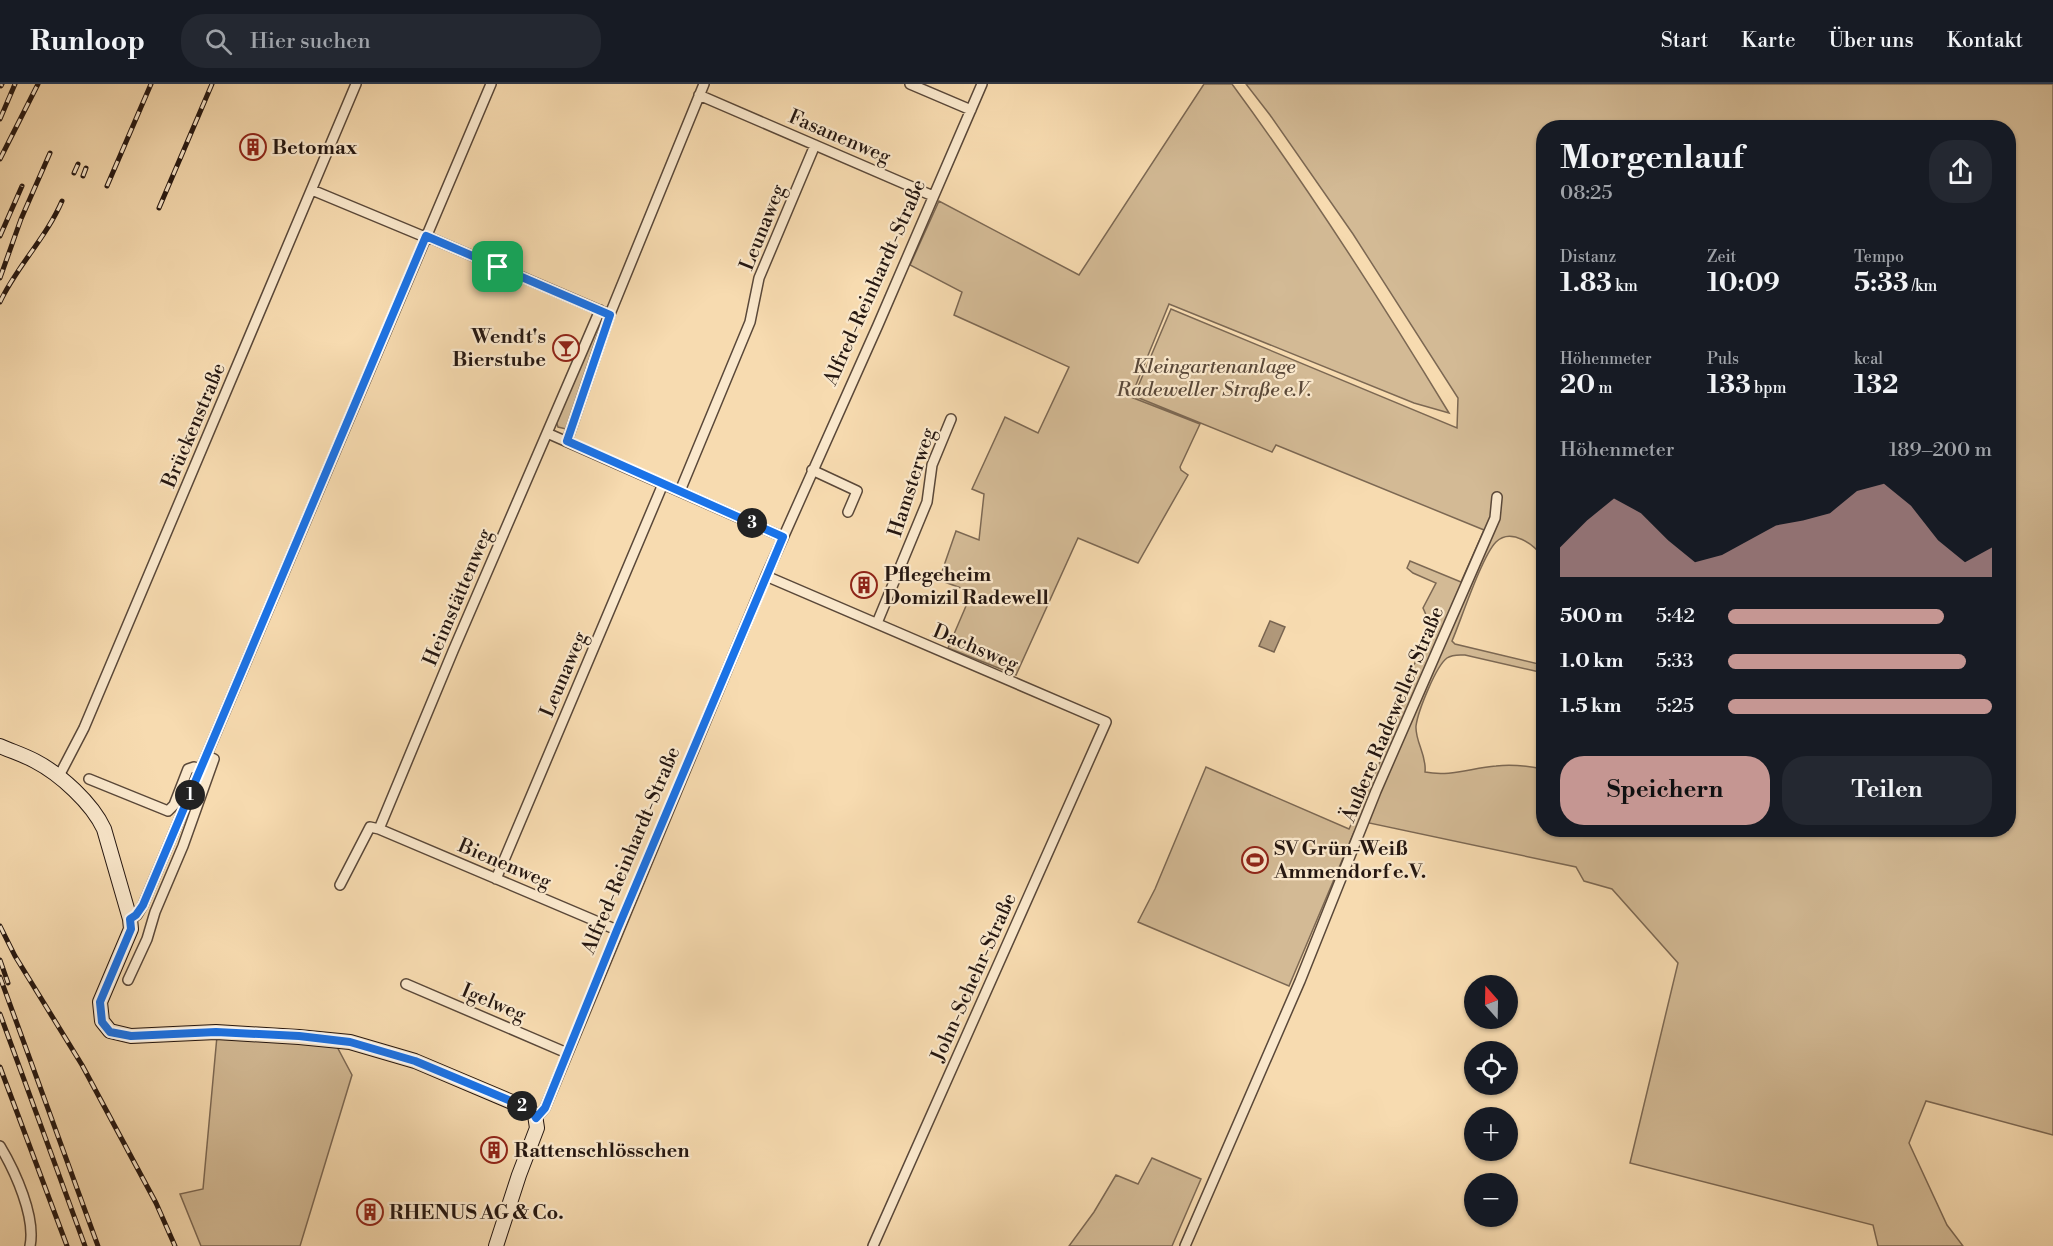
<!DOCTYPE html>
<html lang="de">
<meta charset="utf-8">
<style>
:root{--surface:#171b24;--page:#242831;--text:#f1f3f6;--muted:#9ea1a6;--line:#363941;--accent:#c59692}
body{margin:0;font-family:"Libre Bodoni",serif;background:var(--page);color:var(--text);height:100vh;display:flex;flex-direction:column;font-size:22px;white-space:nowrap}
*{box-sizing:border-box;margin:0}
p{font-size:20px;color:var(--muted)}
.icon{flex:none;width:33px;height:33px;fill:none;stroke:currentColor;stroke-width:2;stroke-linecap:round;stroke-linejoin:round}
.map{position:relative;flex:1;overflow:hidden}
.sheet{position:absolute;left:1536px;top:36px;width:480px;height:717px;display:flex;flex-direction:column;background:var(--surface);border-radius:24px;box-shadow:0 2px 4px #0004}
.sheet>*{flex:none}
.needle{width:39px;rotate:340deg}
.buttons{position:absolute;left:1464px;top:891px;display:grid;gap:12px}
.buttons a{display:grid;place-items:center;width:54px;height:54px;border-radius:50%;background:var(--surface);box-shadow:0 2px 4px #0004;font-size:30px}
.pin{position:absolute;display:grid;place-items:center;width:51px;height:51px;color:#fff;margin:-26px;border-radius:12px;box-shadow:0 3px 9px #0006}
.km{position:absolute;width:30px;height:30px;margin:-15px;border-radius:50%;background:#222;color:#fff;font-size:16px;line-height:30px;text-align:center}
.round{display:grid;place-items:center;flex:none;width:63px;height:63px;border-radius:24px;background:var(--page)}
.overview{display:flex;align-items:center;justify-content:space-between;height:102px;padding:0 24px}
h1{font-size:33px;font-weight:700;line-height:45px}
.metrics{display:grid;grid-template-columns:repeat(3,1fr);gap:9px;height:102px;padding:6px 24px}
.metrics div{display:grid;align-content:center}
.metrics b{font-size:26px;font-weight:700}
.metrics small{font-size:16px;font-weight:400}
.metrics p{font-size:16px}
.chart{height:168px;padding:12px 24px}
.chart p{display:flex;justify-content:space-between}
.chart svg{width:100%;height:108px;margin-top:6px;fill:var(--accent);opacity:.7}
.primary-button{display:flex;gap:12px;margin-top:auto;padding:12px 24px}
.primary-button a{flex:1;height:69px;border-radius:24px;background:var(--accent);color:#111;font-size:24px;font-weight:700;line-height:69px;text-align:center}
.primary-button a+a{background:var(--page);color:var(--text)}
ul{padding:0 24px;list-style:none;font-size:20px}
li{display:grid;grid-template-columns:96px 72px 1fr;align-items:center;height:45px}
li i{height:15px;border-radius:8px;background:var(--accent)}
header{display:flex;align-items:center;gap:36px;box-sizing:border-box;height:84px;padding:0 30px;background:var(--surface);border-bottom:2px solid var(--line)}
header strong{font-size:28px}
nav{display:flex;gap:33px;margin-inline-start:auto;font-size:21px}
.search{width:420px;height:54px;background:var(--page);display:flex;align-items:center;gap:15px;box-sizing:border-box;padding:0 21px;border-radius:24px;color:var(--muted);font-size:22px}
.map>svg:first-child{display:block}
.green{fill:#d3ba95;stroke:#7c6853;stroke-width:1.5;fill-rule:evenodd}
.water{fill:#b0987a;stroke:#786450;stroke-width:1.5}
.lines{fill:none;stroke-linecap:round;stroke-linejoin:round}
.street-casing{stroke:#5a4839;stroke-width:12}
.secondary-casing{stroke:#251711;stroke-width:16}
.street{stroke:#fae8cc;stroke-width:9}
.secondary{stroke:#fae8cc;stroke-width:14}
.rail-casing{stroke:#251711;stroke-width:5}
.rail{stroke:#fae8cc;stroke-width:3;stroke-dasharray:9;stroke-linecap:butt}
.route-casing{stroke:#fff;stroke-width:12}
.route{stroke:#1a73e8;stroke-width:8}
.labels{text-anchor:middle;stroke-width:4.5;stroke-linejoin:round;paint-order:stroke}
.street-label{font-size:20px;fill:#251711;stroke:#fae8cc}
.poi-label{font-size:20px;font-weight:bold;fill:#251711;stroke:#fae8cc;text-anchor:start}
.park-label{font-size:20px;font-style:italic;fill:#594839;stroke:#fae8cc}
</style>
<header>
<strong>Runloop</strong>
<div class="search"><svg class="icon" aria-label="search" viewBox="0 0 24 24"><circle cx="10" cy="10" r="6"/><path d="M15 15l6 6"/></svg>Hier suchen</div>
<nav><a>Start</a><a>Karte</a><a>Über uns</a><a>Kontakt</a></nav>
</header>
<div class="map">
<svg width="2053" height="1162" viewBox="0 0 2053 1162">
<rect width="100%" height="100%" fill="#f7dbb0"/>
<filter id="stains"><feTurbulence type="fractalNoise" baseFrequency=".00333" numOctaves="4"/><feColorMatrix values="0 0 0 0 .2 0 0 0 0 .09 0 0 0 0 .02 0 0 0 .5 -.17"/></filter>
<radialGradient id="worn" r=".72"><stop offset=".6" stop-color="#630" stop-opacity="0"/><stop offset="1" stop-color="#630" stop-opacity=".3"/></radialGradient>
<path class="green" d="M1204,0h28c78,106 149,217 217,329l-35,-10 -245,-99 -38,93 69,27 -20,43 1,3 7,5 -50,88 -60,-25 -62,137 -68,-27 24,-56 -33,-12 17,-49 23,9 5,-46 -12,-5 33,-72 33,16 31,-66 -115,-52 8,-23 -52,-27 29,-64 140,74z
M1246,0h807v1051l-127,-34 -17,42 38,82 16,21h-85l-5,-21 -243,-62 48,-200 -66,-74 -28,-8 -8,-14 -211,-45 -5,11 -6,-1 -65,154 -151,-64 17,-33 51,-122 143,62 34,-74 19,-49 -5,-2 34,-78 -8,-18 13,-25 -23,-10 -6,-5 3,-7 51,21 23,-52 -208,-85 -4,7 -138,-56 37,-87 286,119 1,-30 -105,-164 -83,-119zM1544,44h464v702h-464l-1,-61c-15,-3 -31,-5 -47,-3 -25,2 -46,11 -71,6 2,-17 -10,-30 -9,-46 2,-15 20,-60 31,-68 6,-4 12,-3 18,-3l79,18 -1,-8 -88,-21 -3,-3c9,-21 30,-85 44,-99 15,-15 39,3 47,16z
M600,236l2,2 -32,102 -4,5 -8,-2 -2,-6z
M217,952l118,7 17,32 -52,171h-99l-21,-52 23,-5z
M1152,1074l49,21 -29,67h-103l25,-34 22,-37 22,9z"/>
<path class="water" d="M1270,537l15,6 -11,25 -15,-6z"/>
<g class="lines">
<defs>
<path id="street" d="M910,0l61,26
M699,11l234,101
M312,106l113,47
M426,152l180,77
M547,349l236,104
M567,357l43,-127 94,-230
M812,386l45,21 -9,21
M680,407l70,-169 9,-44 56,-133
M766,492l340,146 -233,524
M877,539l50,-121 5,-37 19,-46
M59,692l25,-48 272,-644
M89,695l79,32 6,-6 14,-36 6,-2 7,3
M379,745l238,101
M496,795l167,-395
M340,801l30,-58 9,2 74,-178 147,-341
M130,835l7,-4 6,-10 348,-821
M128,896l19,-41 8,-27 28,-66 31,-87 -7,-3
M406,900l161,69
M536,1034l9,-10 221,-532 112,-251 104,-241
M0,1062c15,25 36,71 30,100
M1185,1162l115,-265 76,-190 119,-273 2,-21"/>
<path id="secondary" d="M0,662c11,5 24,9 35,15 25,13 57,42 69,68l26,90 1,10 -31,73 2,19 8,10 21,5 85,-4 83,5 51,5 65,19 111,47 9,7 2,13 -18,47 -23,71"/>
</defs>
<use href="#street" class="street-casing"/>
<use href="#secondary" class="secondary-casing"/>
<use href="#street" class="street"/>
<use href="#secondary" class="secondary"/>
<defs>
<path id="rail" d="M1,2l1,-2
M0,35l15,-35
M0,75l38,-75
M74,89l4,-9
M83,92l3,-8
M107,102l44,-102
M159,124l53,-124
M0,152l22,-50
M0,194l21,-59 29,-66
M0,218c17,-36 46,-64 62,-101
M0,842l15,30 67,109 74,138 19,43
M0,876l8,23
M0,893l98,269
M0,930l85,232
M0,983l67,179"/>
</defs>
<use href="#rail" class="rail-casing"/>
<use href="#rail" class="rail"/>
</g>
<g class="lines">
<defs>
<path id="route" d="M426,152l184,79 -43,126 216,96 -166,393 -72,178 -9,10 -3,-5 -15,-9 -103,-43 -65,-19 -51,-6 -83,-4 -85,4 -21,-4 -8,-10 -2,-20 31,-73 -1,-10 6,-4 7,-10z"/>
</defs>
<use href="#route" class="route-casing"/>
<use href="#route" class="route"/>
</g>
<defs>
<symbol id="building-ring" viewBox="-11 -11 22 22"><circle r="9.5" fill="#fae8cc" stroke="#8f2418" stroke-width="1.5"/><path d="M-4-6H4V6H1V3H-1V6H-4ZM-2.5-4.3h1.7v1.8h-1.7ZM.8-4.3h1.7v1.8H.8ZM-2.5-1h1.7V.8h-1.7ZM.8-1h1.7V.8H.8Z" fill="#8f2418"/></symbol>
<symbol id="bar-ring" viewBox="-11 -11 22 22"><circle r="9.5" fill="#fae8cc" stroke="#8f2418" stroke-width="1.5"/><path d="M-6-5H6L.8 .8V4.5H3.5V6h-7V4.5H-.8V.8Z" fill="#8f2418"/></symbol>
<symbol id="stadium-ring" viewBox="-11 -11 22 22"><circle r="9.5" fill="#fae8cc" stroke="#8f2418" stroke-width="1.5"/><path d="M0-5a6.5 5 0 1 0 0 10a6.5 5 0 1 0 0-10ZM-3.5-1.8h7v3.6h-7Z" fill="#8f2418"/></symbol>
</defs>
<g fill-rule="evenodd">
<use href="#building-ring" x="238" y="48" width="30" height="30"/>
<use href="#bar-ring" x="551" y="249" width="30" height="30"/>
<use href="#building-ring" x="849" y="486" width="30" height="30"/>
<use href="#stadium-ring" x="1240" y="761" width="30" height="30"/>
<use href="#building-ring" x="479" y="1051" width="30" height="30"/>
<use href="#building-ring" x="355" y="1113" width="30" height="30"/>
</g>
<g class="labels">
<g class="street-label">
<text transform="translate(840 52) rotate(23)" y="7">Fasanenweg</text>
<text transform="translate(762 143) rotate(-68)" y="7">Leunaweg</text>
<text transform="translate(874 198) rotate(-66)" y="7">Alfred-Reinhardt-Straße</text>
<text transform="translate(193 341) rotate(-67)" y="7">Brückenstraße</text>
<text transform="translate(911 398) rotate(-72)" y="7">Hamsterweg</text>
<text transform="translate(457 513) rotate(-67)" y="7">Heimstättenweg</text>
<text transform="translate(976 563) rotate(23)" y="7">Dachsweg</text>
<text transform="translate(563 590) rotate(-67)" y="7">Leunaweg</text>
<text transform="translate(1392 630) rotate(-67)" y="7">Äußere Radeweller Straße</text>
<text transform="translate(630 766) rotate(-67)" y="7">Alfred-Reinhardt-Straße</text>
<text transform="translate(505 779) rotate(23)" y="7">Bienenweg</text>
<text transform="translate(973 893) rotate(-66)" y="7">John-Schehr-Straße</text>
<text transform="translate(494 918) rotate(23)" y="7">Igelweg</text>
</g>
<g class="poi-label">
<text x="272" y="70">Betomax</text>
<text x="546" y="259" text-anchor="end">Wendt's<tspan x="546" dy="23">Bierstube</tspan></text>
<text x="884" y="497">Pflegeheim<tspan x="884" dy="23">Domizil Radewell</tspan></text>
<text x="1274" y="771">SV Grün-Weiß<tspan x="1274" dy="23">Ammendorf e.V.</tspan></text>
<text x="514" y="1073">Rattenschlösschen</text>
<text x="389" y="1135">RHENUS AG &amp; Co.</text>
</g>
<g class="park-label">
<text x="1214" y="289">Kleingartenanlage<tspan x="1214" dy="23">Radeweller Straße e.V.</tspan></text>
</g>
</g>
<rect width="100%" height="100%" filter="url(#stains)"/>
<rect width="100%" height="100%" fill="url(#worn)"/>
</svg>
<div class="buttons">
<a><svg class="needle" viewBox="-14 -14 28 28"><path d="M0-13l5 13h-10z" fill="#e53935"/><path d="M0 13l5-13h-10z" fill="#9ea1a6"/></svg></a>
<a><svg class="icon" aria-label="locate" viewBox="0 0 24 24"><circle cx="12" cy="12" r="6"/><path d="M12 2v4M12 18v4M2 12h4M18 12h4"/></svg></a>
<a>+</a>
<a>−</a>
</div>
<div class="pin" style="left:498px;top:183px;background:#1e9e55"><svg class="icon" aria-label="arrive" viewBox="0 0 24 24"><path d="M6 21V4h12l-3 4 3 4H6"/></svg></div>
<b class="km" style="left:190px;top:711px">1</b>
<b class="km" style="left:522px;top:1022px">2</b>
<b class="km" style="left:752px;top:439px">3</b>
<section class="sheet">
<div class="overview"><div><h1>Morgenlauf</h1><p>08:25</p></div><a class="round"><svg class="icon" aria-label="share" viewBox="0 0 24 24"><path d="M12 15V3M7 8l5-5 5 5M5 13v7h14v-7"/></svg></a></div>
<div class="metrics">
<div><p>Distanz</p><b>1.83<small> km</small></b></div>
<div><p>Zeit</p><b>10:09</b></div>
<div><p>Tempo</p><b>5:33<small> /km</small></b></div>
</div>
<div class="metrics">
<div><p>Höhenmeter</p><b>20<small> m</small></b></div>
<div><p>Puls</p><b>133<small> bpm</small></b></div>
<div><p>kcal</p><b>132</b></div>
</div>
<div class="chart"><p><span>Höhenmeter</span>189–200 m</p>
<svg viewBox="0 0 160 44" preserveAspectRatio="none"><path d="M0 44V32L10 21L20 12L30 18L40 29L50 38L60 35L70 29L80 23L90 21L100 18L110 9L120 6L130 15L140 29L150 38L160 32V44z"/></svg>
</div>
<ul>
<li><b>500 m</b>5:42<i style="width:82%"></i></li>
<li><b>1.0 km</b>5:33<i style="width:90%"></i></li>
<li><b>1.5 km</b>5:25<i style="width:100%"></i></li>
</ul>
<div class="primary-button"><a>Speichern</a><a>Teilen</a></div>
</section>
</div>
